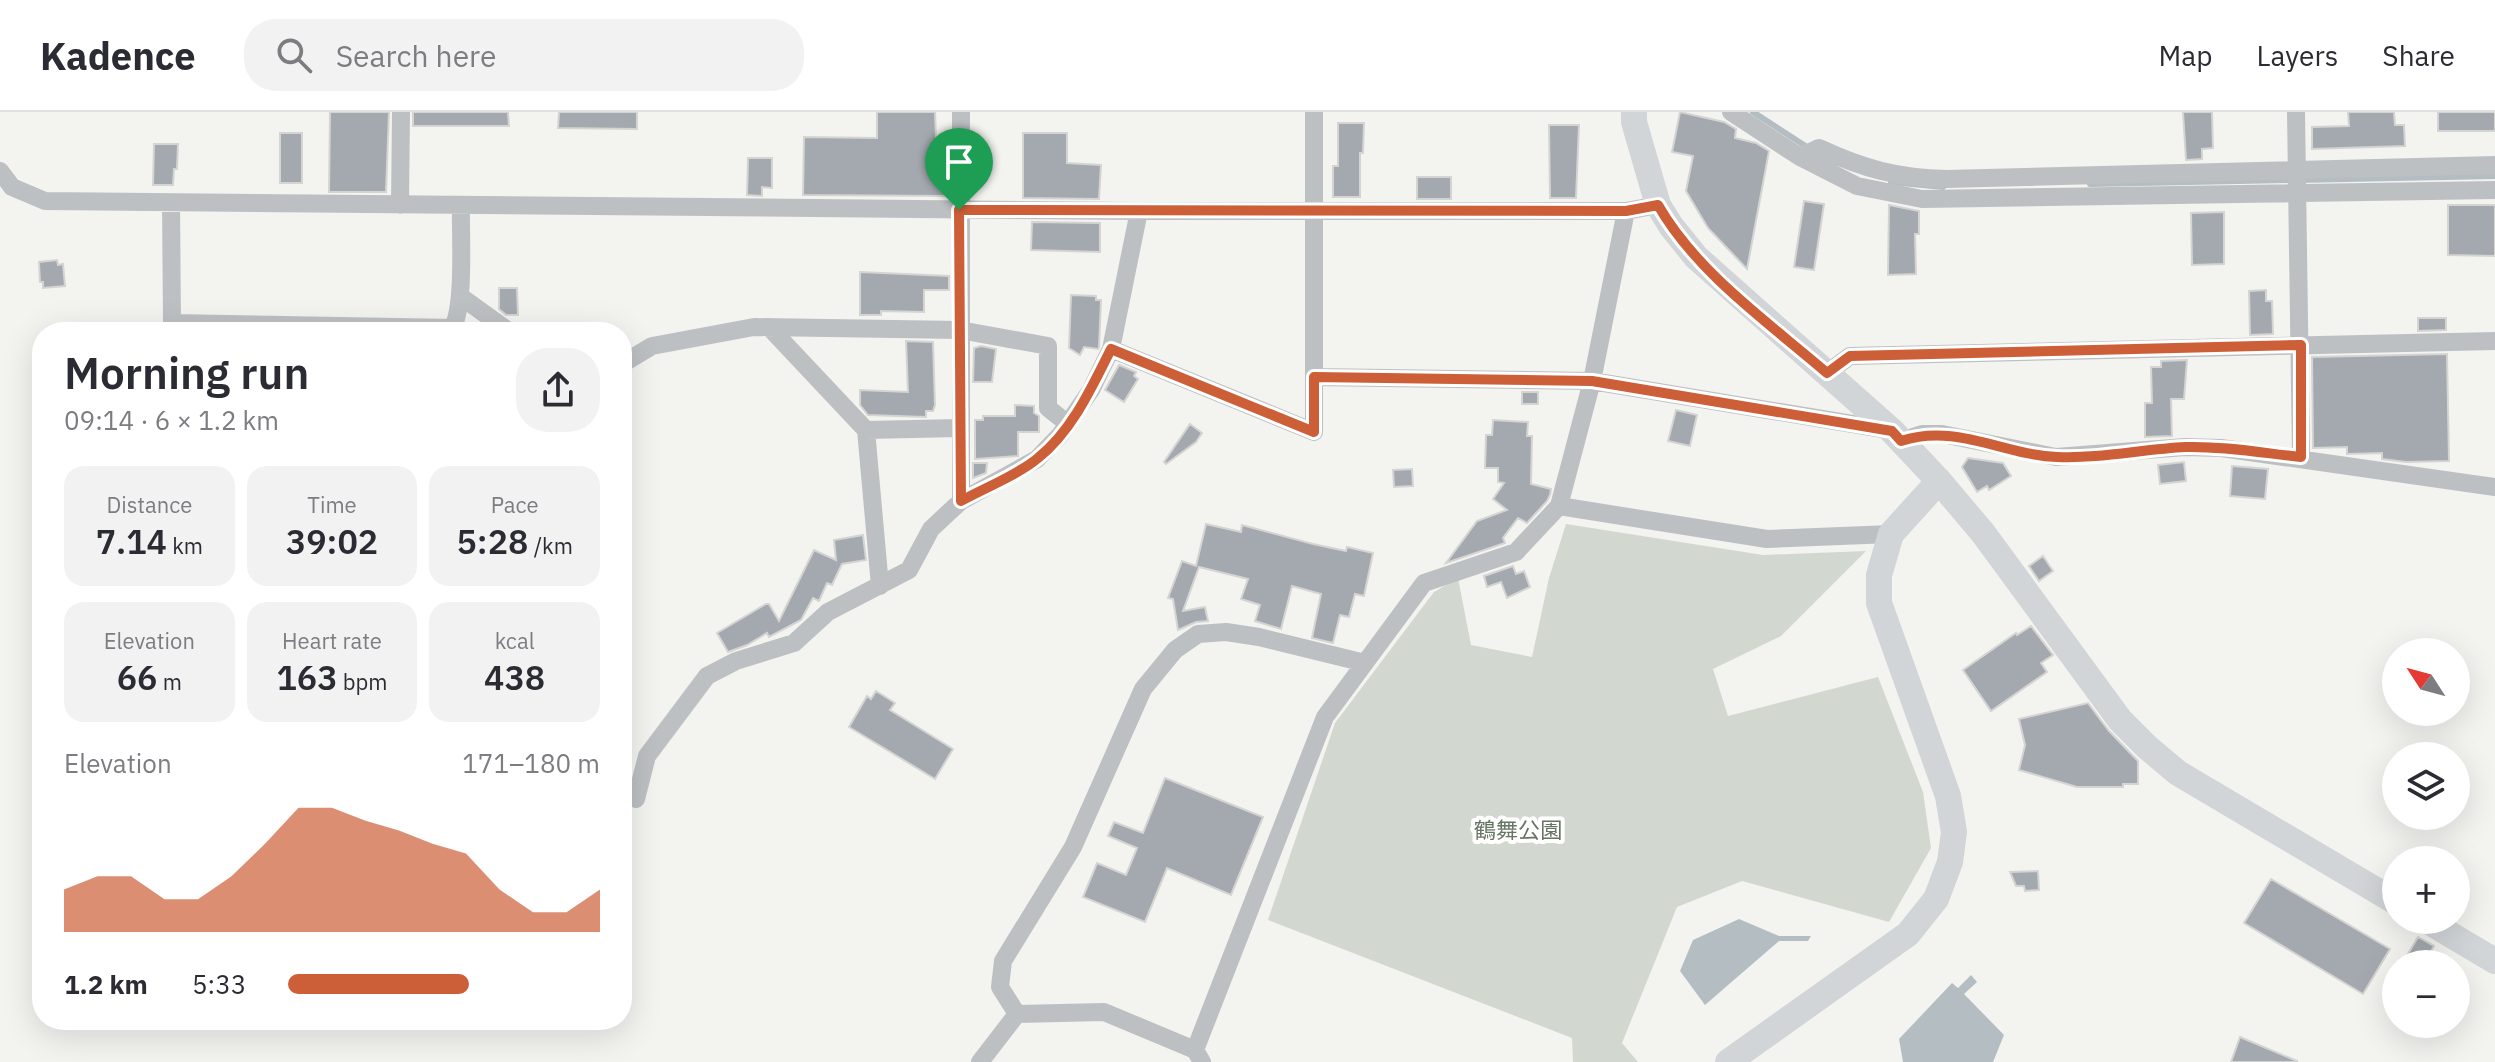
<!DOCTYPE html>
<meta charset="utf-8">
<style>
:root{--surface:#fff;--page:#f2f2f3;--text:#2b2b33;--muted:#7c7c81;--line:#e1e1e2;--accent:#cc5f37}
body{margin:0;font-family:"IBM Plex Sans","Noto Sans JP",sans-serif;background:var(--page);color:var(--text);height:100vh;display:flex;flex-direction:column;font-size:30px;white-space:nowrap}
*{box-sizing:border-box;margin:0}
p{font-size:26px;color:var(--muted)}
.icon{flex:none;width:44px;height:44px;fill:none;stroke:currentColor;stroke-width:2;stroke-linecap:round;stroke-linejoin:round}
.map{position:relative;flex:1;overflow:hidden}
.drawer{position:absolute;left:32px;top:210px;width:600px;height:708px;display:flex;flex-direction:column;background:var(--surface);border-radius:32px;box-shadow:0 8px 32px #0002}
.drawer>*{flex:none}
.needle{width:52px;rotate:306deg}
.controls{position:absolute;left:2382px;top:526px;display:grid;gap:16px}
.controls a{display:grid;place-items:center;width:88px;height:88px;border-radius:50%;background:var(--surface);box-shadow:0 8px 32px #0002;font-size:40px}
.pin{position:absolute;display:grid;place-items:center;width:68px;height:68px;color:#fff;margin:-82px -34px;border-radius:50% 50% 50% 0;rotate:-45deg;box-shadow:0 0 8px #0007}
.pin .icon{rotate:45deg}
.round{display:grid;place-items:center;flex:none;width:84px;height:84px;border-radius:32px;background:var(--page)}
.overview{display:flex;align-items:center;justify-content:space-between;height:136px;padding:0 32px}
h1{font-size:44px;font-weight:600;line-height:60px}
.stats{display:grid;grid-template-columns:repeat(3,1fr);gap:12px;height:136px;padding:8px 32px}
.stats div{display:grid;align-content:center;border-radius:20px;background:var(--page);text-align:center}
.stats b{font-size:34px;font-weight:600}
.stats small{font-size:22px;font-weight:400}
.stats p{font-size:22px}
.chart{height:224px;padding:16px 32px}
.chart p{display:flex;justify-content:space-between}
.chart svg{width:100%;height:144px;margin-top:8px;fill:var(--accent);opacity:.7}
ul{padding:0 32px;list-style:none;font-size:26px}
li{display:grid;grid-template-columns:128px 96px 1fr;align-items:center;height:60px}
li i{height:20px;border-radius:10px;background:var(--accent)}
header{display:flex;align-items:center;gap:48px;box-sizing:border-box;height:112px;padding:0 40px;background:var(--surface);border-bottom:2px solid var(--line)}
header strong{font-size:38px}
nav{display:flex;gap:44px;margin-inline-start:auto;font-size:28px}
.search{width:560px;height:72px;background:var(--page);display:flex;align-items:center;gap:20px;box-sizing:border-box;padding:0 28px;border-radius:32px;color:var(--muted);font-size:30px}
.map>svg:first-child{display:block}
.green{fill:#d2d8d0}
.water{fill:#b4bec2}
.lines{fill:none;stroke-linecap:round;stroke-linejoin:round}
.stream{stroke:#b4bec2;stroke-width:6}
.building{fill:#a3a9ae;stroke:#d4d4d3;stroke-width:2}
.street{stroke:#bdc0c3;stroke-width:18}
.secondary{stroke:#d1d5d8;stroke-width:26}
.route-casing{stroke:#fff;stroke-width:16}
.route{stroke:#cc5f37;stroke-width:10}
.labels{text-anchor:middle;stroke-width:8;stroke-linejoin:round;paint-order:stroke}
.park-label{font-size:22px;fill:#677564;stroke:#fff}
</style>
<header>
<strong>Kadence</strong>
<div class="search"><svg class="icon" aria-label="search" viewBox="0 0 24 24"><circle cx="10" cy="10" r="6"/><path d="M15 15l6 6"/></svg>Search here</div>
<nav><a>Map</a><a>Layers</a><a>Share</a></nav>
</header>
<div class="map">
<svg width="2495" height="950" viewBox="0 0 2495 950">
<rect width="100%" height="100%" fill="#f3f3f0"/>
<path class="green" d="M1566,412l197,31 103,-4 -85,85 -68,33 15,47 150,-39 45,115 8,56 -42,74 -147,-41 -65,26 -55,136 16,19h-65l-1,-24 -304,-118 67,-197 99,-131 24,-14 13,67 61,12 17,-79z"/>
<path class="water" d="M1739,807l40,17h32l-3,5h-29l-74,64 -25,-34 13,-31z
M1971,863l6,7 -13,12 40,41 -11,27h-90l-4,-23 53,-56 6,5z"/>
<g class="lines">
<path class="stream" d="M1753,0l57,37
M1891,70l52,5
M2090,72l405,-8"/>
</g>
<path class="building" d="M330,0h59l-3,80h-57z
M413,0h95l1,14h-96z
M559,0h78v17l-79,-1z
M877,0h58l1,26h13v58l-146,-1 1,-58 73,1z
M1680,0l44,10 12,7 -1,9 21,5 13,8 -22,118 -39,-41 -22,-37 7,-35 -21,-4z
M2183,0h29l1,36 -11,1v10l-16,1z
M2348,0h46l1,13h9l1,21 -93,3v-22l37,-1z
M2438,0h57v19h-57z
M1338,11h26l-1,30h-3v44h-27v-31h5z
M1549,13h30l-3,73h-26z
M280,21h22v50h-22z
M1023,21h44v30l34,2 -2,34 -76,-1z
M154,32h24l-1,25h-3l-1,16h-20z
M748,46h24v30l-10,-1v9l-15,-1z
M1417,65h34v22h-34z
M1804,89l20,3 -10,66 -20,-3z
M1889,93l30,6v23h-4l1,40 -28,1z
M2448,93h47v51l-47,-1z
M2224,100v52l-32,1 -1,-52z
M1032,110l68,1v29l-69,-2z
M57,148l1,5 5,-1 2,22 -22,2v-6h-3l-1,-20z
M860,160l89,4v14h-25v22l-43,-1v4h-21z
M499,176h18l1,27h-12l-7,-6z
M2266,178v11h6l1,33 -23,1 -1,-44z
M1071,183l25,1v4h5l-2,47 -1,2 -14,-2 -4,8 -11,-7z
M2418,206h28v12l-28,1z
M906,229l27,1 2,63 -2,6h-7v6l-58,-2 -8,-10v-15l48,2z
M981,234l15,3 -4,33h-19l1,-34z
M2447,242l2,107 -43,1 -24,-3v-6l-35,1v-7l-34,1 -1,-91z
M2187,248l-3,39h-13l1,37 -27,1v-34h7l-1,-36h10v-6z
M1119,253l17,7 -2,4 4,3 -14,23 -19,-12z
M1522,280h16v12h-16z
M1015,293l19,1v7l5,3v16h-21v24l-43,3v-39h8v-4h32z
M1676,298l21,5 -7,31 -22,-5z
M1493,308l35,2 -1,14h5l-1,48 20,5 -1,6 -3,6 -20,22 -9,-5 -15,20 2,5 -59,20 31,-42 30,-11 -14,-11 11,-16 -6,-1v-14h-13l1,-33h6z
M1190,312l12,9 -6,9 -30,22 -2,-2z
M1968,346l35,5 8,13 -22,14 -2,-4 -10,6 -15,-25z
M2184,350l2,19 -26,3 -2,-19z
M973,351h14l-1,10 -13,5z
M2232,354l36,3 -3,30 -35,-3z
M1412,357l1,17 -19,1 -1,-17z
M1206,412l35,8 1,-7 71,19 33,7 1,-4 26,6 -9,43 -9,-2 -6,23 -9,-2 -7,28 -21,-5 9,-44 -29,-8 -11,43 -26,-8 5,-16 -19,-6 7,-20 -49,-12 -16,44 22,-4 3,14 -12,1 -18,8 -5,-31 -5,-1 14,-37 14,5z
M863,423l3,25 -24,4 -10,21 -5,-2 -8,18 -6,-3 -12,22 -32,17 -2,-4 -20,12 -19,7 -11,-19 49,-29h3l10,17 35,-71 22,10 -2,-20z
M2043,444l10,15 -14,10 -10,-15z
M1513,454l3,8 8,-3 6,16 -23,11 -6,-16 -14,5 -3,-11z
M2031,514l22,29 -12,8 6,9 -56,39 -28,-41 53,-37 1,2z
M876,579l19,12 -5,7 63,39 -18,30 -86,-52 18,-31 4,3z
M2088,591l21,28 29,30v23h-15v3h-46l-58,-17 6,-25 -6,-26z
M1165,666l98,39 -32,78 -64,-27 -22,54 -62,-25 14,-34 29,12 11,-27 -29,-12 6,-14 29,11z
M2038,759l1,19 -14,1 -1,-5h-8l-6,-14z
M2271,767l119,70 -27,45 -119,-71z
M2418,825l16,9 -10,18h-22z
M2240,925l57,24v1h-66z"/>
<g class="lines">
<path class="street" d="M961,0v389
M1731,0l69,45 57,29 65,13 573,-9
M2296,0l5,345
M1800,45l19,-9c45,21 79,30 128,31l548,-14
M0,59l12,16 33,14 1094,10h487l32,-6
M171,91l1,120 282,5
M400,93l1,-93
M460,184l50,36
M769,215l97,103 14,156
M450,220c16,-19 10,-99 11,-126
M1111,237l203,83v-320
M622,252l30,-18 102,-19 206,3 88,16v62l20,16
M1827,261l23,-17 645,-15
M1314,265l278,4 297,49
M866,318l94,-2
M1901,329l21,-7h20l114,23 129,-10 36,1 274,39
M1559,394l208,33 124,-5
M636,687l11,-43 60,-80 29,-15 58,-18 34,-31 81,-42 22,-41 30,-28 76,-42 23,-24 31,-45 20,-41 28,-138
M1017,902l87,-2 91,38
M980,950l37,-48 -17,-27 3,-26 70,-114 70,-158 32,-39 23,-16 28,-2 33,5 106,26
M1202,950l-7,-12 130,-333 99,-134 92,-31 43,-46 33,-125 34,-170"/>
<path class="secondary" d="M1634,0v10l24,83 13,21 25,31 196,174 47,50 44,52 137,187 27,27 31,26 218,129
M2426,808l69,41
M1728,950l180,-128 28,-35 14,-37 4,-30 -6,-36 -69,-193v-28l12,-41 48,-53"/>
</g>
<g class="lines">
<defs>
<path id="route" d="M1658,93c39,68 110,117 169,168l23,-17 451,-11v112c-38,-4 -77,-11 -115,-10 -43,2 -87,12 -129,10 -54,-2 -100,-34 -156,-16l-9,-10 -300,-50 -278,-4v55l-203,-83c-19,38 -39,82 -73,109 -20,17 -54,30 -77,43l-2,-291 667,1z"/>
</defs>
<use href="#route" class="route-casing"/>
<use href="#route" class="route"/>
</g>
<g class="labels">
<g class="park-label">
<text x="1518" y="726">鶴舞公園</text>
</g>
</g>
</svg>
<div class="controls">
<a><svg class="needle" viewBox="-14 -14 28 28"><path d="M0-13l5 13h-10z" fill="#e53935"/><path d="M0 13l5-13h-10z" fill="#7c7c81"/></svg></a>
<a><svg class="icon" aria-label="layers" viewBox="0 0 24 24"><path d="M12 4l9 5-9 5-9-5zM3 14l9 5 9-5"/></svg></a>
<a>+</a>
<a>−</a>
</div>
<div class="pin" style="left:959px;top:98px;background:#1e9e55"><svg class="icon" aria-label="arrive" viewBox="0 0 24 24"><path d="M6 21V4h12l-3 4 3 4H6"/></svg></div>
<section class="drawer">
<div class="overview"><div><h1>Morning run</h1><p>09:14 · 6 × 1.2 km</p></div><a class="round"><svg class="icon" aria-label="share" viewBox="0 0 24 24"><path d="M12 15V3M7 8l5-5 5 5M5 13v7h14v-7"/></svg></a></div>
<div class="stats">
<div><p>Distance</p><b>7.14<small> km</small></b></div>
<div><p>Time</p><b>39:02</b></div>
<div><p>Pace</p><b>5:28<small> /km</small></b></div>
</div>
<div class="stats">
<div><p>Elevation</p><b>66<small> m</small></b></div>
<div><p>Heart rate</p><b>163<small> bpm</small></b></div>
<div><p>kcal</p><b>438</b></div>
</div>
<div class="chart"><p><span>Elevation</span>171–180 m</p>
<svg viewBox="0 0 160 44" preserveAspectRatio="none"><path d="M0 44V31L10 27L20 27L30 34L40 34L50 27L60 17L70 6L80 6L90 10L100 13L110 17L120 20L130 31L140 38L150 38L160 31V44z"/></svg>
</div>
<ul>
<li><b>1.2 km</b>5:33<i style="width:58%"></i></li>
</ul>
</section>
</div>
